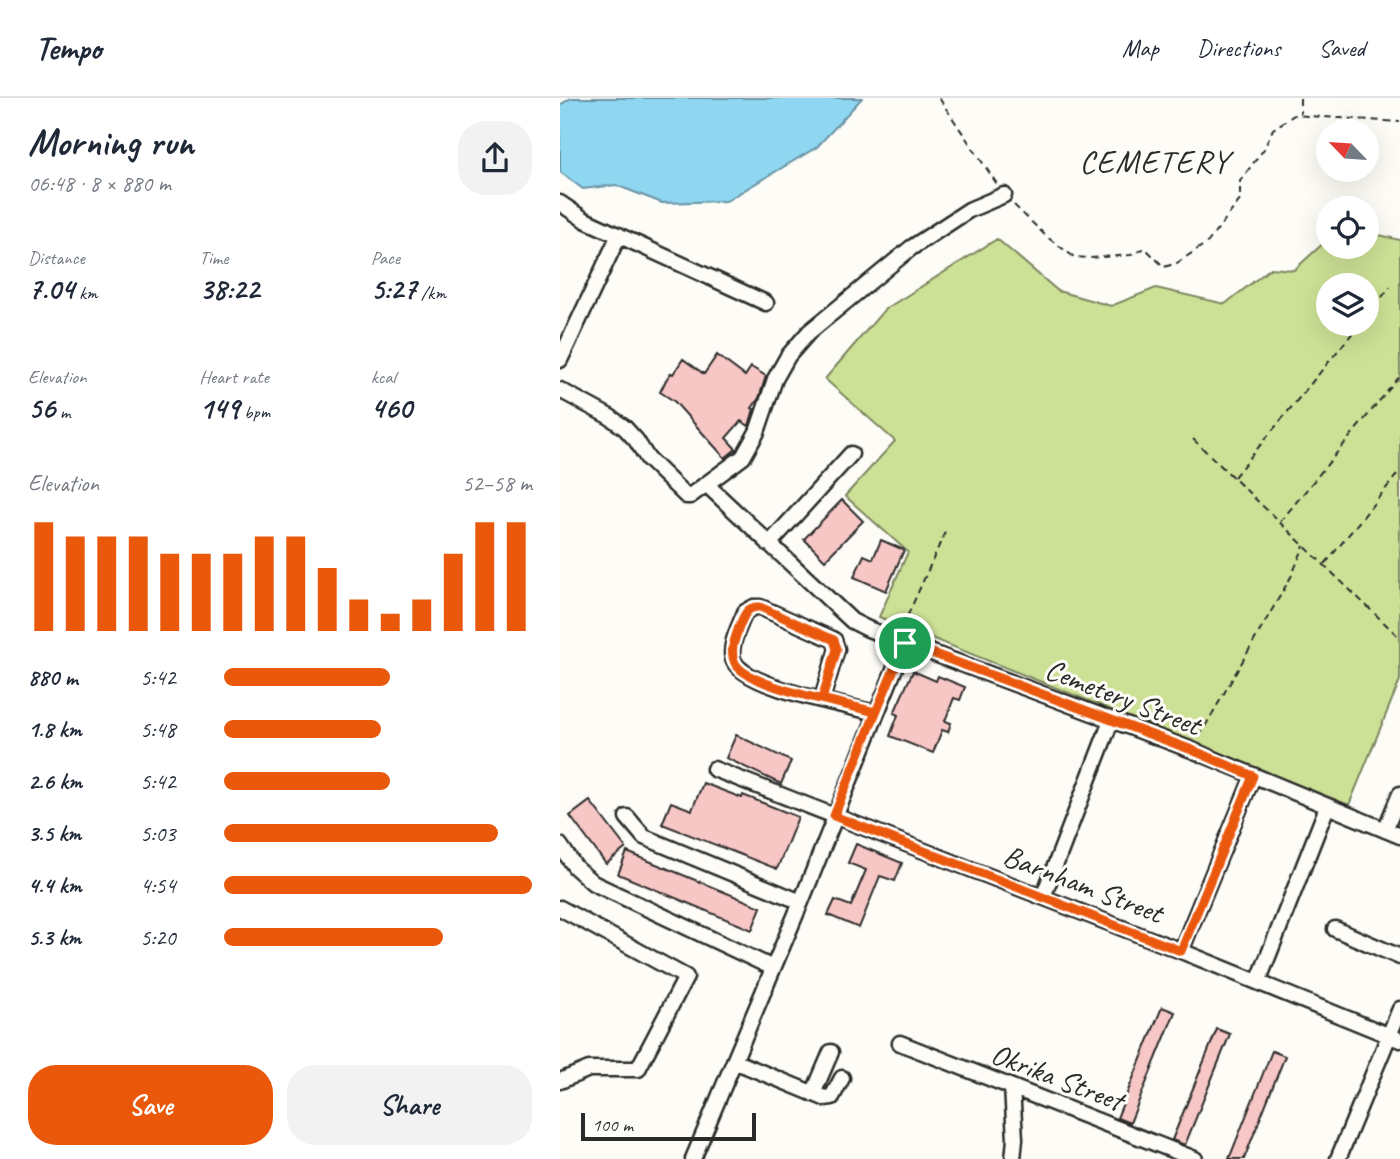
<!DOCTYPE html>
<meta charset="utf-8">
<style>
:root{--surface:#fff;--page:#f2f2f3;--text:#1f2937;--muted:#747a83;--line:#e0e1e3;--accent:#ea580c}
body{margin:0;font-family:Caveat,sans-serif;background:var(--page);color:var(--text);height:100vh;display:flex;flex-direction:column;font-size:26px;white-space:nowrap}
*{box-sizing:border-box;margin:0}
p{font-size:23px;color:var(--muted)}
.icon{flex:none;width:38px;height:38px;fill:none;stroke:currentColor;stroke-width:2;stroke-linecap:round;stroke-linejoin:round}
.map{position:relative;flex:1;overflow:hidden}
.sheet{display:flex;flex-direction:column;background:var(--surface);width:560px}
.sheet>*{flex:none}
.needle{width:46px;rotate:295deg}
.tools{position:absolute;left:756px;top:21px;display:grid;gap:14px}
.tools a{display:grid;place-items:center;width:63px;height:63px;border-radius:50%;background:var(--surface);box-shadow:0 7px 28px #0002;font-size:35px}
.scale{position:absolute;left:21px;bottom:18px;width:175px;box-sizing:border-box;padding-left:7px;border:4px solid #2b2b2b;border-top:0;font-size:19px;line-height:24px;white-space:nowrap;color:#2b2b2b;-webkit-text-stroke:5px #fdfcf7;paint-order:stroke}
.pin{position:absolute;display:grid;place-items:center;width:60px;height:60px;color:#fff;margin:-30px;border:4px solid #fff;border-radius:50%;box-shadow:0 2px 7px #0007}
.round{display:grid;place-items:center;flex:none;width:74px;height:74px;border-radius:28px;background:var(--page)}
.summary{display:flex;align-items:center;justify-content:space-between;height:119px;padding:0 28px}
h1{font-size:38px;font-weight:800;line-height:52px}
.figures{display:grid;grid-template-columns:repeat(3,1fr);gap:10px;height:119px;padding:7px 28px}
.figures div{display:grid;align-content:center}
.figures b{font-size:30px;font-weight:800}
.figures small{font-size:19px;font-weight:400}
.figures p{font-size:19px}
.chart{height:196px;padding:14px 28px}
.chart p{display:flex;justify-content:space-between}
.chart svg{width:100%;height:126px;margin-top:7px;stroke:var(--accent);stroke-width:6}
.button{display:flex;gap:14px;margin-top:auto;padding:14px 28px}
.button a{flex:1;height:80px;border-radius:28px;background:var(--accent);color:#fff;font-size:28px;font-weight:800;line-height:80px;text-align:center}
.button a+a{background:var(--page);color:var(--text)}
ul{padding:0 28px;list-style:none;font-size:23px}
li{display:grid;grid-template-columns:112px 84px 1fr;align-items:center;height:52px}
li i{height:18px;border-radius:9px;background:var(--accent)}
header{display:flex;align-items:center;gap:42px;box-sizing:border-box;height:98px;padding:0 35px;background:var(--surface);border-bottom:2px solid var(--line)}
header strong{font-size:33px}
nav{display:flex;gap:38px;margin-inline-start:auto;font-size:24px}
main{display:flex;flex:1;min-height:0}
.map>svg:first-child{display:block}
.green{fill:#cde196;stroke:#7c8660;stroke-width:2;fill-rule:evenodd}
.water{fill:#8fd6f1;stroke:#6792a2;stroke-width:2}
.building{fill:#f7c7c5;stroke:#2b2b2b;stroke-width:2}
.lines{fill:none;stroke-linecap:round;stroke-linejoin:round}
.minor-casing{stroke:#2b2b2b;stroke-width:19}
.path{stroke:#2b2b2b;stroke-width:2;stroke-dasharray:7 5;stroke-linecap:butt}
.minor{stroke:#fdfcf7;stroke-width:14}
.route-casing{stroke:#fff;stroke-width:14}
.route{stroke:#ea580c;stroke-width:9}
.labels{text-anchor:middle;stroke-width:6;stroke-linejoin:round;paint-order:stroke}
.street-label{font-size:30px;fill:#2b2b2b;stroke:#fdfcf7}
.neighbourhood-label{font-size:32px;letter-spacing:2px;fill:#2b2b2b;stroke:#fdfcf7}
</style>
<header>
<strong>Tempo</strong>
<nav><a>Map</a><a>Directions</a><a>Saved</a></nav>
</header>
<main>
<section class="sheet">
<div class="summary"><div><h1>Morning run</h1><p>06:48 · 8 × 880 m</p></div><a class="round"><svg class="icon" aria-label="share" viewBox="0 0 24 24"><path d="M12 15V3M7 8l5-5 5 5M5 13v7h14v-7"/></svg></a></div>
<div class="figures">
<div><p>Distance</p><b>7.04<small> km</small></b></div>
<div><p>Time</p><b>38:22</b></div>
<div><p>Pace</p><b>5:27<small> /km</small></b></div>
</div>
<div class="figures">
<div><p>Elevation</p><b>56<small> m</small></b></div>
<div><p>Heart rate</p><b>149<small> bpm</small></b></div>
<div><p>kcal</p><b>460</b></div>
</div>
<div class="chart"><p><span>Elevation</span>52–58 m</p>
<svg viewBox="0 0 160 44" preserveAspectRatio="none"><path d="M5 44V6M15 44V11M25 44V11M35 44V11M45 44V17M55 44V17M65 44V17M75 44V11M85 44V11M95 44V22M105 44V33M115 44V38M125 44V33M135 44V17M145 44V6M155 44V6"/></svg>
</div>
<ul>
<li><b>880 m</b>5:42<i style="width:54%"></i></li>
<li><b>1.8 km</b>5:48<i style="width:51%"></i></li>
<li><b>2.6 km</b>5:42<i style="width:54%"></i></li>
<li><b>3.5 km</b>5:03<i style="width:89%"></i></li>
<li><b>4.4 km</b>4:54<i style="width:100%"></i></li>
<li><b>5.3 km</b>5:20<i style="width:71%"></i></li>
</ul>
<div class="button"><a>Save</a><a>Share</a></div>
</section>
<div class="map">
<svg width="840" height="1061" viewBox="0 0 840 1061">
<rect width="100%" height="100%" fill="#fdfcf7"/>
<filter id="ink" filterUnits="userSpaceOnUse"><feTurbulence type="fractalNoise" baseFrequency=".0143" numOctaves="2"/><feDisplacementMap in="SourceGraphic" scale="14" xChannelSelector="R" yChannelSelector="G"/><feConvolveMatrix kernelMatrix="1 2 1 2 8 2 1 2 1" color-interpolation-filters="sRGB"/></filter>
<g filter="url(#ink)">
<path class="green" d="M807,134l33,8v440l-51,125 -470,-188 29,-65 -63,-56 50,-55 -70,-62 59,-69 113,-71 61,52 53,15 45,-18 69,16 46,-36 23,2 34,-31v8h39zM768,187h39v39h-39z"/>
<path class="water" d="M11,0h291l-45,49 -91,54 -64,2 -46,-18 -33,4 -23,-17v-67z"/>
<path class="building" d="M157,257l28,21 6,-9 15,9 -7,22 -7,10 2,1 -5,17 -8,-5 -15,17 10,11 -11,9 -51,-57 -14,-9 6,-12 5,-7 2,1 10,-15 21,15z
M282,402l21,21 -38,39 -21,-21z
M321,442l23,10 -18,41 -32,-14 10,-22 9,4z
M353,573l23,10 2,-5 27,11 -5,13 -6,-2 -9,23 6,2 -3,9 -6,-2 -9,23 -43,-17 8,-21 -4,-2z
M176,637l55,26 -10,23 -55,-26z
M143,685l39,15 1,-3 55,22 -21,52 -115,-45 9,-22 21,8z
M30,703l36,47 -20,16 -36,-48z
M296,746l46,19 -7,18 -15,-5 -21,52 -31,-13 7,-15 16,6 15,-36 -18,-7z
M67,754l134,55 -9,23 -134,-56z
M602,909l13,5 -45,111 -13,-5z
M657,931l13,5 -45,111 -13,-5z
M712,953l13,5 -41,103h-15z"/>
<g class="lines">
<defs>
<path id="minor" d="M0,105l25,17 181,83
M0,262l59,-125
M0,292l50,27 15,11 11,12 12,19 38,37h4l53,-39 14,-25 18,-53 13,-23 21,-24 102,-84 58,-38 35,-15
M146,386l146,137 16,8 324,121 208,86
M209,446l82,-90
M262,601l15,-50 -3,-9 -74,-33h-6l-9,5c-5,14 -16,32 -12,47 8,28 114,46 143,54
M154,671l467,182 219,89
M67,719l17,20 157,65
M825,732l15,-36
M0,747l15,22 18,16 180,85
M483,799l68,-176
M0,810l126,69 -48,92h-49l-29,12
M775,831l65,28
M621,853l72,-175
M698,884l69,-175
M340,945l295,116
M174,963l90,37 8,-1 10,-19
M452,989l3,52 -2,20
M253,996l18,-42
M133,1061l108,-257 104,-259
M778,1061l62,-150"/>
</defs>
<use href="#minor" class="minor-casing"/>
<path class="path" d="M379,0l58,86
M740,0v16
M454,107l33,32 27,20 16,1 41,-3 14,-7 19,19 13,-4 31,-21 32,-42v-19l24,-32 9,-20 21,-14 106,7
M807,218l23,-29
M633,341l207,199
M674,379l126,-153
M720,424l120,-146
M765,466l75,-93
M343,528l43,-96
M639,639l93,-162 12,-29"/>
<use href="#minor" class="minor"/>
</g>
</g>
<g class="lines" filter="url(#ink)">
<defs>
<path id="route" d="M345,545l-29,69c-28,-7 -129,-25 -141,-49 -6,-12 0,-24 4,-36 5,-11 7,-21 21,-20l74,33 3,9 -15,50 54,13 -42,104 347,135 72,-175 -61,-26 -287,-107"/>
</defs>
<use href="#route" class="route-casing"/>
<use href="#route" class="route"/>
</g>
<g class="labels">
<g class="street-label">
<text transform="translate(563 599) rotate(21)" y="10">Cemetery Street</text>
<text transform="translate(523 786) rotate(21)" y="10">Barnham Street</text>
<text transform="translate(497 979) rotate(21)" y="10">Okrika Street</text>
</g>
<g class="neighbourhood-label">
<text x="595" y="74">CEMETERY</text>
</g>
</g>
</svg>
<div class="tools">
<a><svg class="needle" viewBox="-14 -14 28 28"><path d="M0-13l5 13h-10z" fill="#e53935"/><path d="M0 13l5-13h-10z" fill="#747a83"/></svg></a>
<a><svg class="icon" aria-label="locate" viewBox="0 0 24 24"><circle cx="12" cy="12" r="6"/><path d="M12 2v4M12 18v4M2 12h4M18 12h4"/></svg></a>
<a><svg class="icon" aria-label="layers" viewBox="0 0 24 24"><path d="M12 4l9 5-9 5-9-5zM3 14l9 5 9-5"/></svg></a>
</div>
<div class="scale">100 m</div>
<div class="pin" style="left:345px;top:545px;background:#1e9e55"><svg class="icon" aria-label="arrive" viewBox="0 0 24 24"><path d="M6 21V4h12l-3 4 3 4H6"/></svg></div>
</div>
</main>
